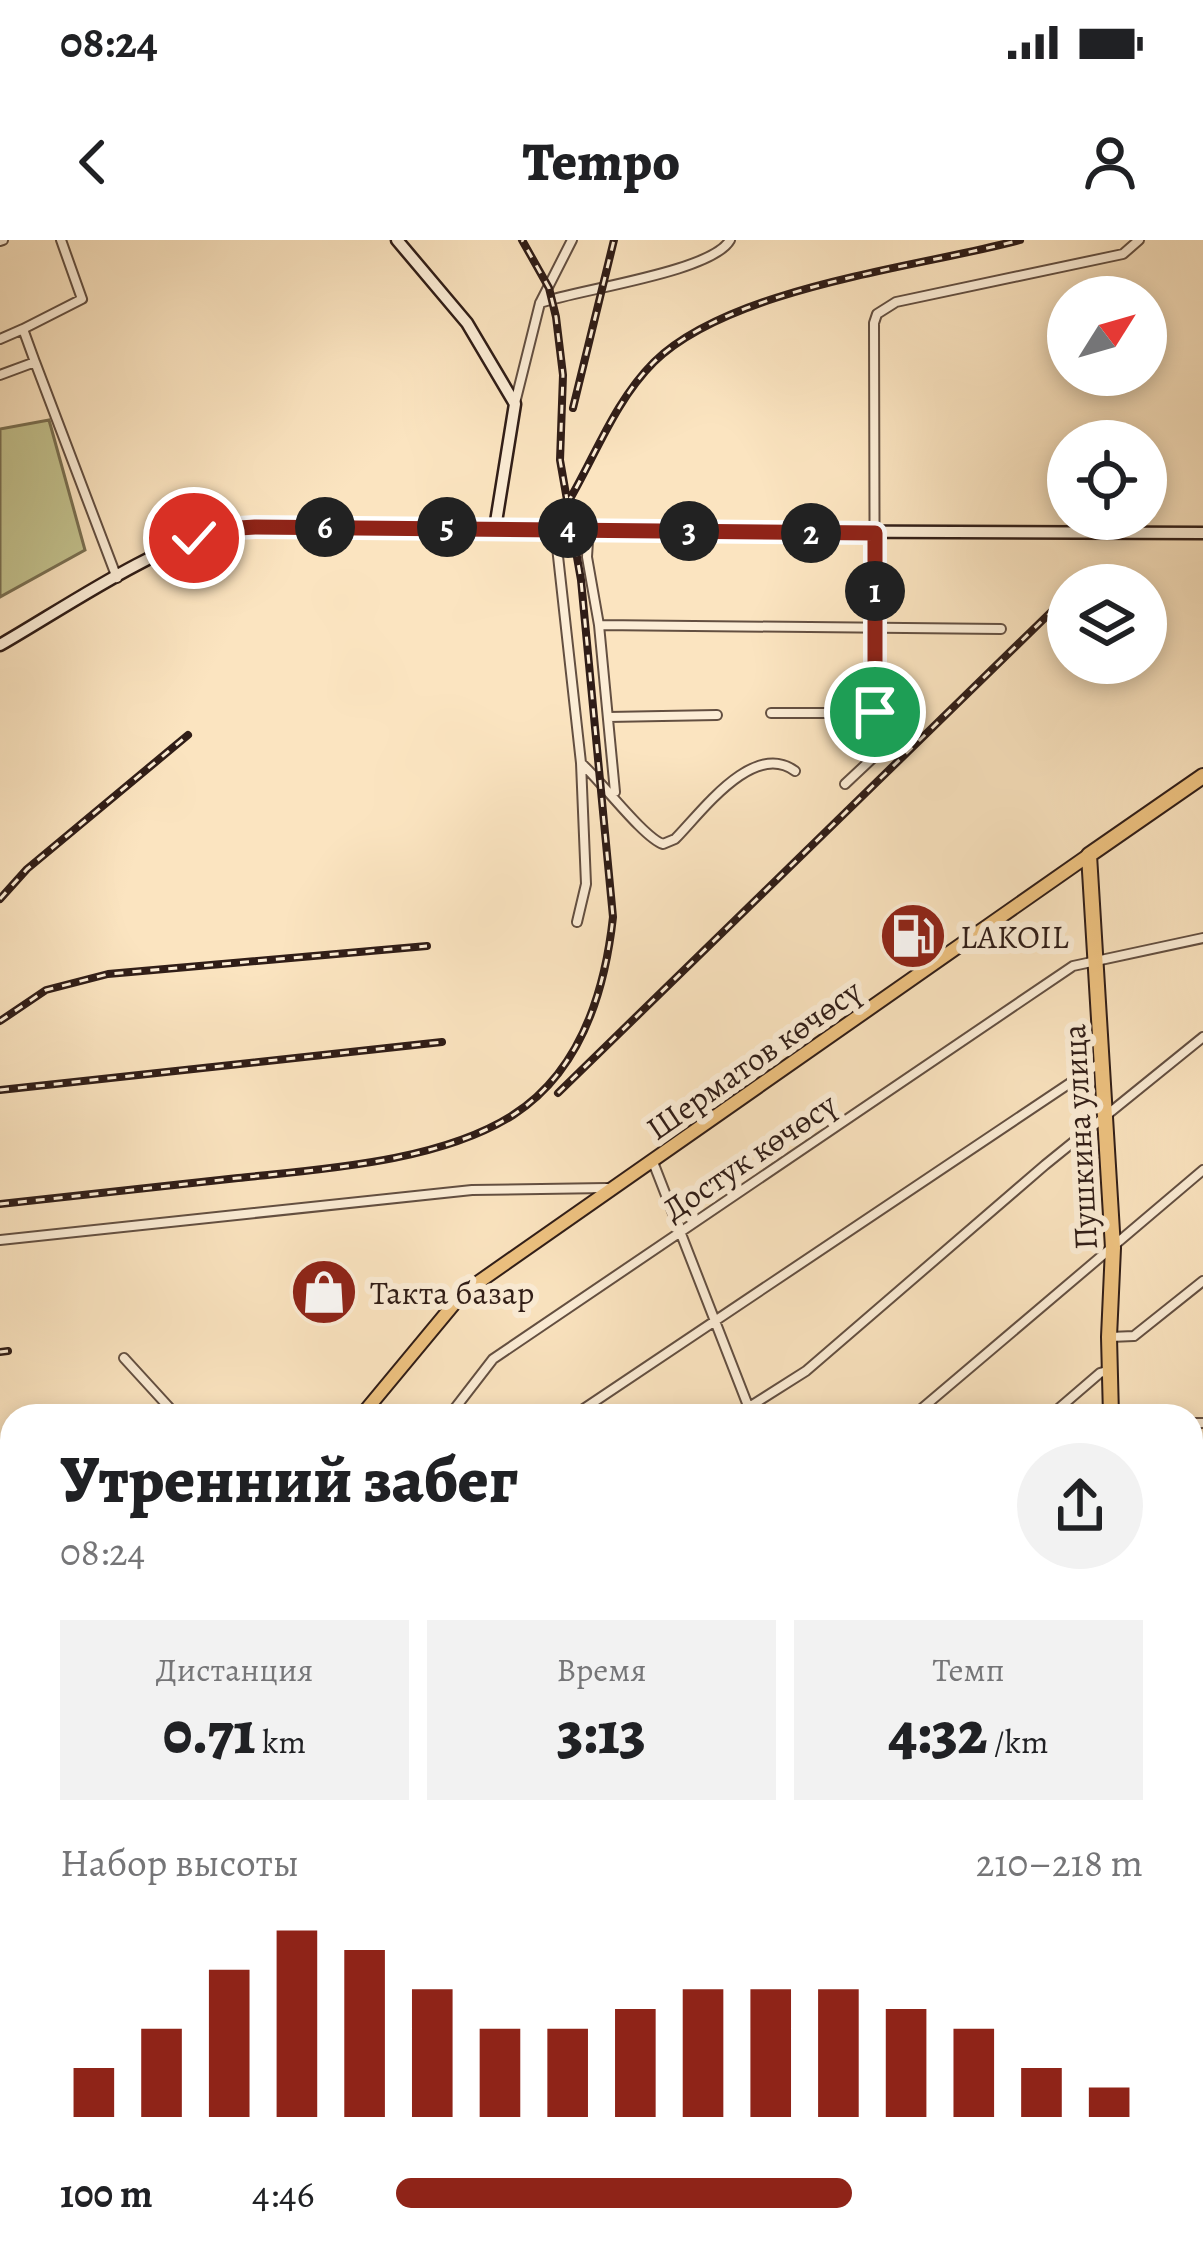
<!DOCTYPE html>
<html lang="ru">
<meta charset="utf-8">
<style>
:root{--surface:#fff;--page:#f2f2f2;--text:#202124;--muted:#757577;--accent:#8f2418}
body{margin:0;font-family:Alegreya,serif;background:var(--page);color:var(--text);height:100vh;display:flex;flex-direction:column;font-size:45px;white-space:nowrap}
*{box-sizing:border-box;margin:0}
p{font-size:39px;color:var(--muted)}
.icon{flex:none;width:66px;height:66px;fill:none;stroke:currentColor;stroke-width:2;stroke-linecap:round;stroke-linejoin:round}
.map{position:relative;flex:1;overflow:hidden}
.side{position:absolute;left:0px;top:1164px;width:1203px;height:861px;display:flex;flex-direction:column;background:var(--surface);border-radius:36px 36px 0 0;box-shadow:0 6px 18px #0003}
.side>*{flex:none}
.needle{width:78px;rotate:53deg}
.controls{position:absolute;left:1047px;top:36px;display:grid;gap:24px}
.controls a{display:grid;place-items:center;width:120px;height:120px;border-radius:50%;background:var(--surface);box-shadow:0 6px 18px #0003;font-size:60px}
.pin{position:absolute;display:grid;place-items:center;width:102px;height:102px;color:#fff;margin:-51px;border:6px solid #fff;border-radius:50%;box-shadow:0 3px 12px #0007}
.km{position:absolute;width:60px;height:60px;margin:-30px;border-radius:50%;background:#222;color:#fff;font-size:33px;line-height:60px;text-align:center}
.round{display:grid;place-items:center;flex:none;width:126px;height:126px;border-radius:63px;background:var(--page)}
.head{display:flex;align-items:center;justify-content:space-between;height:204px;padding:0 60px}
h1{font-size:66px;font-weight:800;line-height:90px}
.figures{display:grid;grid-template-columns:repeat(3,1fr);gap:18px;height:204px;padding:12px 60px}
.figures div{display:grid;align-content:center;border-radius:0px;background:var(--page);text-align:center}
.figures b{font-size:60px;font-weight:800}
.figures small{font-size:33px;font-weight:400}
.figures p{font-size:33px}
.chart{height:336px;padding:24px 60px}
.chart p{display:flex;justify-content:space-between}
.chart svg{width:100%;height:216px;margin-top:12px;stroke:var(--accent);stroke-width:6}
ul{padding:0 60px;list-style:none;font-size:39px}
li{display:grid;grid-template-columns:192px 144px 1fr;align-items:center;height:90px}
li i{height:30px;border-radius:15px;background:var(--accent)}
.status{display:flex;justify-content:space-between;align-items:center;height:84px;padding:0 60px;background:var(--surface);direction:ltr}
.status svg{height:33px;fill:currentColor}
header{display:flex;justify-content:space-between;align-items:center;height:156px;padding:0 60px;background:var(--surface);font-size:54px;font-weight:800}
.map>svg:first-child{display:block}
.green{fill:#c3c28e;stroke:#7a7052;stroke-width:3}
.lines{fill:none;stroke-linecap:round;stroke-linejoin:round}
.street-casing{stroke:#634f41;stroke-width:12}
.secondary-casing{stroke:#301d17;stroke-width:15}
.primary-casing{stroke:#301d17;stroke-width:16}
.highway-casing{stroke:#301d17;stroke-width:18}
.street{stroke:#fcedd6;stroke-width:8}
.secondary{stroke:#fcedd6;stroke-width:10}
.primary{stroke:#eec280;stroke-width:12}
.highway{stroke:#eec280;stroke-width:14}
.rail-casing{stroke:#301d17;stroke-width:8}
.rail{stroke:#fcedd6;stroke-width:3;stroke-dasharray:9;stroke-linecap:butt}
.route-casing{stroke:#fff;stroke-width:24}
.route{stroke:#8f2418;stroke-width:15}
.labels{text-anchor:middle;stroke-width:12;stroke-linejoin:round;paint-order:stroke}
.poi-label{font-size:33px;fill:#301d17;stroke:#fcedd6;text-anchor:start}
.street-label{font-size:33px;fill:#301d17;stroke:#fcedd6}
</style>
<div class="status"><b>08:24</b><svg viewBox="0 0 49 12"><path d="M0 12V9h3v3zM5 12V6h3v6zM10 12V3h3v9zM15 12V0h3v12zM26 1h20v11H26zM47 4h2v5h-2z"/></svg></div>
<header><svg class="icon" aria-label="back" viewBox="0 0 24 24"><path d="M15 5l-7 7 7 7"/></svg>Tempo<svg class="icon" aria-label="person" viewBox="0 0 24 24"><circle cx="12" cy="8" r="4"/><path d="M4 21q1-7 8-7t8 7"/></svg></header>
<div class="map">
<svg width="1203" height="2023" viewBox="0 0 1203 2023">
<rect width="100%" height="100%" fill="#fbe4c0"/>
<filter id="stains"><feTurbulence type="fractalNoise" baseFrequency=".00167" numOctaves="4"/><feColorMatrix values="0 0 0 0 .2 0 0 0 0 .09 0 0 0 0 .02 0 0 0 .5 -.17"/></filter>
<radialGradient id="worn" r=".72"><stop offset=".6" stop-color="#630" stop-opacity="0"/><stop offset="1" stop-color="#630" stop-opacity=".3"/></radialGradient>
<path class="green" d="M49,180l36,130 -85,47v-168z"/>
<g class="lines">
<defs>
<path id="street" d="M0,1l3,-1
M540,63c40,-14 172,-31 190,-63
M23,89l59,-30 -21,-59
M0,99l23,-10 12,33
M0,135l35,-13 82,216
M515,163l25,-100 32,-63
M555,289l26,234 5,121 -9,38
M596,290l-8,11 -1,16 12,68 16,167
M599,385l402,4
M875,472l-1,-389 3,-9 19,-12 227,-48 16,-14
M771,473h136l2,11 -64,60
M608,477l109,-2
M582,524c19,17 62,74 81,80l12,-5c26,-26 78,-99 120,-68
M653,922l99,254
M0,1000l472,-50 135,-2
M1110,1097l24,-1 69,-55
M124,1118l53,58
M449,1176l44,-57 580,-393 130,-28
M573,1176l527,-353
M735,1176l71,-45 239,-206 158,-128
M913,1176l290,-246
M1050,1176l50,-43 10,-3
M1191,1183h12
M1191,1271h12
M0,1331l12,-7
M1191,1357l12,1
M0,1384l12,19
M1191,1450h12
M0,1500l12,-8
M1191,1537h12
M0,1613l12,-7
M1191,1633h12
M0,1669l12,11
M0,1714l12,-7
M1191,1716l12,1
M0,1787l12,-5
M1191,1799h12
M1191,1877h12
M1191,1969h12
M675,2013l78,10
M129,2023l2,-10
M480,2023l1,-10
M850,2023l1,-10"/>
<path id="secondary" d="M397,0l70,83 48,81 -20,124
M0,405c66,-38 152,-98 224,-116l979,4
M0,1906l12,-5"/>
<path id="primary" d="M361,1176l102,-123 626,-438
M0,1427l12,-7"/>
<path id="highway" d="M1111,1176l-2,-79 4,-89 -24,-393 114,-79
M1119,2023v-10"/>
</defs>
<use href="#street" class="street-casing"/>
<use href="#secondary" class="secondary-casing"/>
<use href="#primary" class="primary-casing"/>
<use href="#highway" class="highway-casing"/>
<use href="#street" class="street"/>
<use href="#secondary" class="secondary"/>
<use href="#primary" class="primary"/>
<use href="#highway" class="highway"/>
<defs>
<path id="rail" d="M573,168l41,-168
M567,264c28,-47 47,-102 87,-142 77,-75 261,-94 366,-122
M0,659l27,-30 161,-134
M0,781l46,-31 62,-16 319,-28
M0,850l442,-48
M558,853l493,-481
M0,964c79,-8 158,-17 238,-26 85,-9 201,-16 275,-63 67,-43 92,-124 100,-198l-32,-337 -21,-120 3,-85 -7,-58 -7,-29 -27,-48
M0,1112l8,-1"/>
</defs>
<use href="#rail" class="rail-casing"/>
<use href="#rail" class="rail"/>
</g>
<g class="lines">
<defs>
<path id="route" d="M194,298l30,-9 31,-2 620,6v179"/>
</defs>
<use href="#route" class="route-casing"/>
<use href="#route" class="route"/>
</g>
<defs>
<symbol id="fuel-disc" viewBox="-11 -11 22 22"><circle r="9.5" fill="#8f2418" stroke="#fcedd6"/><path d="M-5.5-6h7V0h2V4h1.3V-2.5L3-4.5l.8-.8L6-3V5H2.5V1h-1V6h-7ZM-4.2-4.7v3.2H.2V-4.7Z" fill="#fff"/></symbol>
<symbol id="shop-disc" viewBox="-11 -11 22 22"><circle r="9.5" fill="#8f2418" stroke="#fcedd6"/><path d="M-5-2.5h2.3a2.7 3.5 0 0 1 5.4 0H5L5.5 6h-11ZM-1.5-2.5h3a1.5 2.3 0 0 0-3 0Z" fill="#fff"/></symbol>
</defs>
<g fill-rule="evenodd">
<use href="#fuel-disc" x="875" y="658" width="76" height="76"/>
<use href="#shop-disc" x="286" y="1014" width="76" height="76"/>
</g>
<g class="labels">
<g class="poi-label">
<text x="960" y="708">LAKOIL</text>
<text x="370" y="1064">Такта базар</text>
</g>
<g class="street-label">
<text transform="translate(753 819) rotate(-35)" y="12">Шерматов көчөсү</text>
<text transform="translate(1079 897) rotate(-93)" y="12">Пушкина улица</text>
<text transform="translate(749 916) rotate(-34)" y="12">Достук көчөсү</text>
</g>
</g>
<rect width="100%" height="100%" filter="url(#stains)"/>
<rect width="100%" height="100%" fill="url(#worn)"/>
</svg>
<div class="controls">
<a><svg class="needle" viewBox="-14 -14 28 28"><path d="M0-13l5 13h-10z" fill="#e53935"/><path d="M0 13l5-13h-10z" fill="#757577"/></svg></a>
<a><svg class="icon" aria-label="locate" viewBox="0 0 24 24"><circle cx="12" cy="12" r="6"/><path d="M12 2v4M12 18v4M2 12h4M18 12h4"/></svg></a>
<a><svg class="icon" aria-label="layers" viewBox="0 0 24 24"><path d="M12 4l9 5-9 5-9-5zM3 14l9 5 9-5"/></svg></a>
</div>
<div class="pin" style="left:875px;top:472px;background:#1e9e55"><svg class="icon" aria-label="arrive" viewBox="0 0 24 24"><path d="M6 21V4h12l-3 4 3 4H6"/></svg></div>
<div class="pin" style="left:194px;top:298px;background:#d93025"><svg class="icon" aria-label="check" viewBox="0 0 24 24"><path d="M5 12l5 5 9-10"/></svg></div>
<b class="km" style="left:875px;top:351px">1</b>
<b class="km" style="left:811px;top:293px">2</b>
<b class="km" style="left:689px;top:291px">3</b>
<b class="km" style="left:568px;top:288px">4</b>
<b class="km" style="left:447px;top:287px">5</b>
<b class="km" style="left:325px;top:287px">6</b>
<section class="side">
<div class="head"><div><h1>Утренний забег</h1><p>08:24</p></div><a class="round"><svg class="icon" aria-label="share" viewBox="0 0 24 24"><path d="M12 15V3M7 8l5-5 5 5M5 13v7h14v-7"/></svg></a></div>
<div class="figures">
<div><p>Дистанция</p><b>0.71<small> km</small></b></div>
<div><p>Время</p><b>3:13</b></div>
<div><p>Темп</p><b>4:32<small> /km</small></b></div>
</div>
<div class="chart"><p><span>Набор высоты</span>210–218 m</p>
<svg viewBox="0 0 160 44" preserveAspectRatio="none"><path d="M5 44V34M15 44V26M25 44V14M35 44V6M45 44V10M55 44V18M65 44V26M75 44V26M85 44V22M95 44V18M105 44V18M115 44V18M125 44V22M135 44V26M145 44V34M155 44V38"/></svg>
</div>
<ul>
<li><b>100 m</b>4:46<i style="width:61%"></i></li>
</ul>
</section>
</div>
